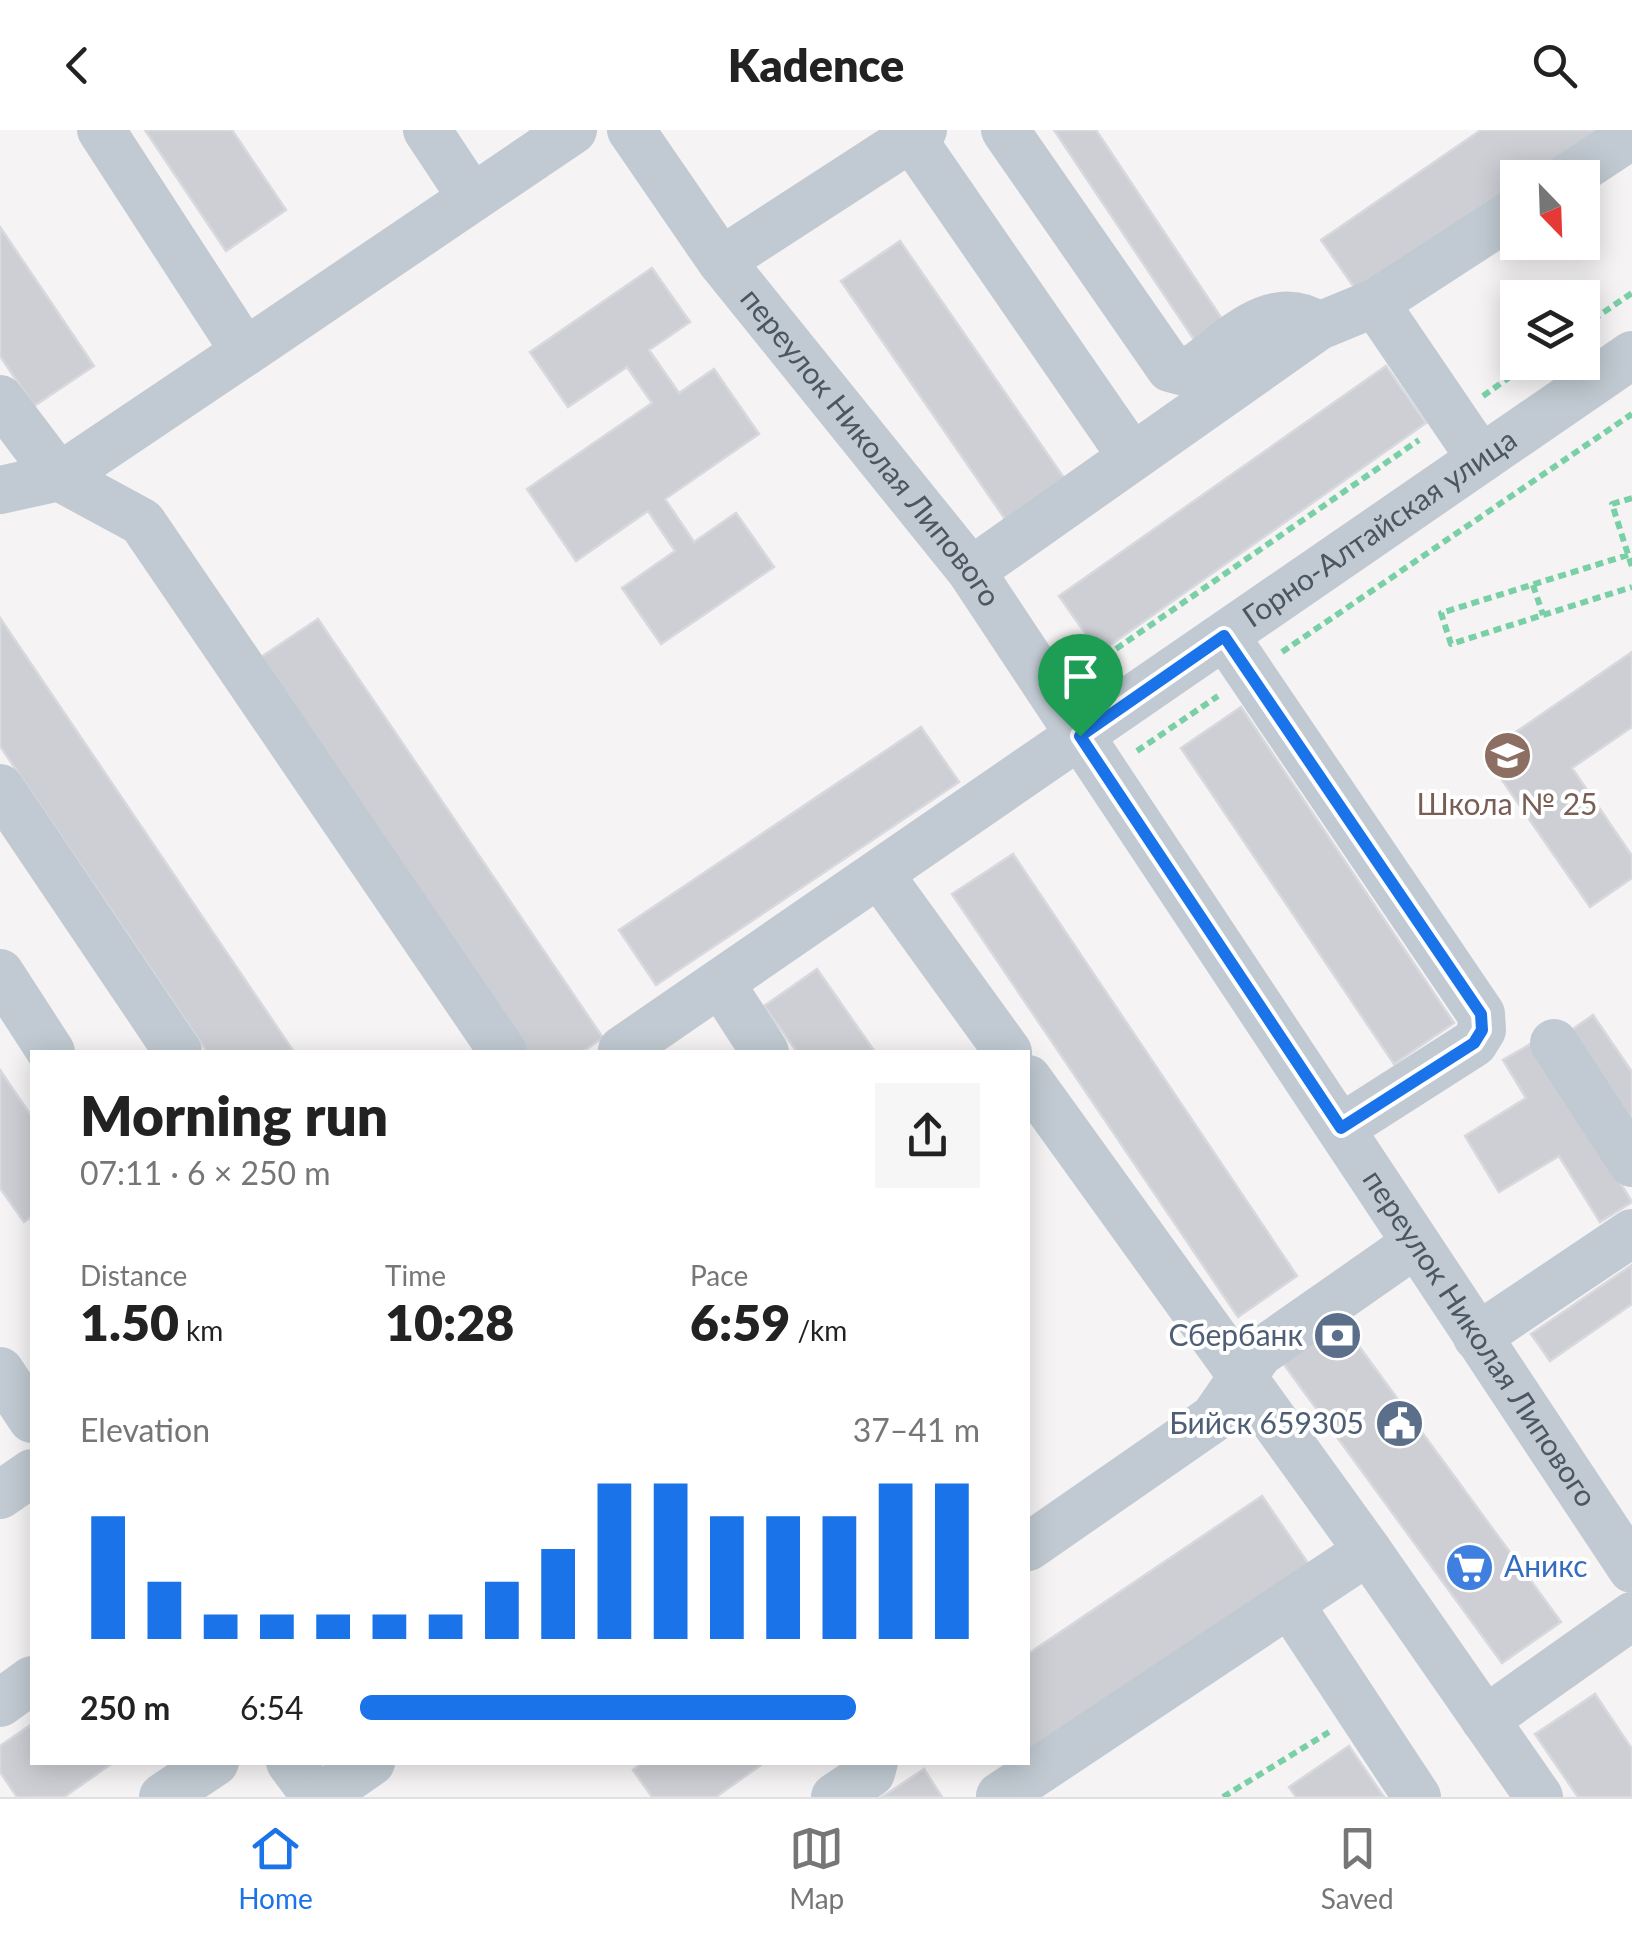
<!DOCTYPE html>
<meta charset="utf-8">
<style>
:root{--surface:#fff;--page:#f6f6f6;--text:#222;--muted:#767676;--line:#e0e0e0;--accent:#1a73e8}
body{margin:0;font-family:Lato,sans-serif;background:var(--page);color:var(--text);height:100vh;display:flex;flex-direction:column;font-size:38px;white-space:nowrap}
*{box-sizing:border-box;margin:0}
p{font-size:32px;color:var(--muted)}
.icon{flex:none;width:55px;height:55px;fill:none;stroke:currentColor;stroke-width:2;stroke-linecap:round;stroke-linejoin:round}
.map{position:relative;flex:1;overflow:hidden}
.side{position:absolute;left:30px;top:920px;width:1000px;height:715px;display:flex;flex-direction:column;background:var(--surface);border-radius:0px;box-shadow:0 5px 25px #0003}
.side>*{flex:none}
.needle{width:65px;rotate:157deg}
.tools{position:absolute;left:1500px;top:30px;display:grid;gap:20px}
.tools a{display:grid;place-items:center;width:100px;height:100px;border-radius:0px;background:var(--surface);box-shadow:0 5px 25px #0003;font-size:50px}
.pin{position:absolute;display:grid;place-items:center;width:85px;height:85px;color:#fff;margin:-102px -42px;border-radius:50% 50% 50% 0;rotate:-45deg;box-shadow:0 0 10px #0007}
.pin .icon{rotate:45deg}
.round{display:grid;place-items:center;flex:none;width:105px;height:105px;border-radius:0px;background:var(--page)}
.summary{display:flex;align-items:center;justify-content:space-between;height:170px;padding:0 50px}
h1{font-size:55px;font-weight:800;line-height:75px}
.metrics{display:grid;grid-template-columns:repeat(3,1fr);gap:15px;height:170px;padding:10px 50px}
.metrics div{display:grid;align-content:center}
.metrics b{font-size:50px;font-weight:800}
.metrics small{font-size:28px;font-weight:400}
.metrics p{font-size:28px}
.chart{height:280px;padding:20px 50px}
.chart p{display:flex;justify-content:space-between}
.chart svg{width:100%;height:180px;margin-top:10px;stroke:var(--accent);stroke-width:6}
ul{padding:0 50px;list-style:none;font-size:32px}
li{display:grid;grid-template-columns:160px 120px 1fr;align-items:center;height:75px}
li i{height:25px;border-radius:12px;background:var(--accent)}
header{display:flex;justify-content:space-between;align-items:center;height:130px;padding:0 50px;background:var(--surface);font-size:45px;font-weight:800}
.tab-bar{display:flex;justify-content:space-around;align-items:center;height:140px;border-top:2px solid var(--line);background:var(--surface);font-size:28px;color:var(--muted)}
.tab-bar a{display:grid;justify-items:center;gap:5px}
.tab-bar .active{color:var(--accent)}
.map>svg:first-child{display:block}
.building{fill:#cdcfd5;stroke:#d7d9de;stroke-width:2.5}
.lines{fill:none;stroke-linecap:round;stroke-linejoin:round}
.path{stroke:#7ad0a6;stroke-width:6;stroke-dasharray:8 5;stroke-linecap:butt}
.minor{stroke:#c1cad2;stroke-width:48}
.route-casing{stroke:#fff;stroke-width:20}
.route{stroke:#1a73e8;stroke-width:12}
.labels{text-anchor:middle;stroke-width:8;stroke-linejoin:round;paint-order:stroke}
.street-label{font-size:30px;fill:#4a5661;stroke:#fff}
.education-label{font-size:30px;fill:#785e54;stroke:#fff}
.service-label{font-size:30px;fill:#4e5e75;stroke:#fff;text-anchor:end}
.shop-label{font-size:30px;fill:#366cbe;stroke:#fff;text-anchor:start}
</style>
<header><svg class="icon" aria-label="back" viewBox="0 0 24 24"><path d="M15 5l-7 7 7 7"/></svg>Kadence<svg class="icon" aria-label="search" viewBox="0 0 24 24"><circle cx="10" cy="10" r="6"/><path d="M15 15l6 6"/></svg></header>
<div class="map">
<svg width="1632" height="1667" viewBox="0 0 1632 1667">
<rect width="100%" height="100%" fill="#f5f3f3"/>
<path class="building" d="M145,0h87l54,80 -60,41z
M1054,0h42l130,195 -29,19z
M1481,0h123l-69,48h-17v12l-157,107 -40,-57z
M0,97l94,139 -60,40 -34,-50z
M900,111l164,237 -59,41 -164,-238z
M652,138l38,54 -41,28 30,43 35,-24 45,65 -94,65 29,43 42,-29 38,54 -113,77 -39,-56 53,-37 -27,-40 -72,50 -49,-72 125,-86 -25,-36 -59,40 -38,-55z
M1386,236l40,57 -327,230 -40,-57z
M0,488l294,434h-87l-207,-306z
M318,489l285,419 -21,14h-56l-268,-393z
M1632,522v75l-60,41 60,88v22l-42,29 -106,-153z
M1241,577l213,316 -60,41 -213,-316z
M921,597l38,55 -303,203 -37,-55z
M1013,724l284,422 -59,41 -286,-423z
M817,839l58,83h-78l-33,-46z
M1593,885l39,57v64l-69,-100z
M1534,912l98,160 -32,20 -41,-66 -60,36 -34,-56 61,-38 -23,-38z
M0,940l32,47v99l-8,6 -24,-34z
M1632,1135v39l-82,57 -19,-27z
M1339,1189l222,303 -59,41 -222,-304z
M1262,1366l48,70 -282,190v-102z
M1595,1564l37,55v48h-54l-43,-63z
M32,1594v38h82l-50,35h-47l-17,-25v-26z
M1349,1616l35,51h-88l-7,-10z
M644,1632h121l-49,35h-64l-19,-27z
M924,1639l18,28h-60z"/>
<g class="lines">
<path class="path" d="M1582,197l50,-34
M1483,266l48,-34
M1632,368l-20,6 20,63
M1628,425l-187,58 10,31 181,-57
M1533,455l10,30
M1282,522l350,-238
M1084,541l335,-231
M1137,621l81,-55
M1223,1667l106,-65"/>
<g class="minor">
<path d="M427,0l45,68"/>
<path id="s1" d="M631,0l90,131 250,310 661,998"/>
<path d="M1005,0l165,238 11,3 15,-4c36,-26 77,-72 123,-41"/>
<path d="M911,7l221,320"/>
<path d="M1567,48l65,-43"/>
<path d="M721,131l202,-131"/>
<path d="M1375,173l106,156"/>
<path d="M245,222l328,-222"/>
<path d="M0,269l59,78 186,-125 -144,-222"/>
<path d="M0,360l59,-13 83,45 361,530"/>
<path d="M971,441l348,-245 56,-23 143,-93"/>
<path d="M1225,506l256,378 1,16 -8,13 -133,85"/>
<path d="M0,658l178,264"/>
<path d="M880,745l128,177"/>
<path d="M0,843l51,79"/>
<path d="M721,854l44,68"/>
<path d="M1554,913l78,120"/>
<path id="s2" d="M622,920l1010,-695"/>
<path d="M1028,949l340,472 171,246"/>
<path d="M1477,1207l155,-104"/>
<path d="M0,1241l32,48"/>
<path d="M0,1365l32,-22"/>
<path d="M1028,1417l186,-129 45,-65 156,-109"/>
<path d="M1289,1473l128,194"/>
<path d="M0,1573l32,-23"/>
<path d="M1485,1590l147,-104"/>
<path d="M290,1632l26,35"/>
<path d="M1000,1666l368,-245"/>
<path d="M163,1667l52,-35"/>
<path d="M321,1667l50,-35"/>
<path d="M835,1667l36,-24 3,-11"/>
</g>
</g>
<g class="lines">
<defs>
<path id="route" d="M1224,506l257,378 1,16 -8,13 -133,85 -261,-392z"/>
</defs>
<use href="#route" class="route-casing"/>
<use href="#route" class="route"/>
</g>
<defs>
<symbol id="school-disc" viewBox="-11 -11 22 22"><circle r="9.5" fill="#8d6e63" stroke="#fff"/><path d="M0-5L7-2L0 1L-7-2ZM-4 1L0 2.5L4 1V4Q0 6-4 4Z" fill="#fff"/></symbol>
<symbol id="bank-disc" viewBox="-11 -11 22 22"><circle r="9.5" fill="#5c6f8a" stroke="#fff"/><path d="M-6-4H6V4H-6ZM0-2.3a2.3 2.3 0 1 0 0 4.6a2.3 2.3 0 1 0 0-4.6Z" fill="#fff"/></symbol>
<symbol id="civic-disc" viewBox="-11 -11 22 22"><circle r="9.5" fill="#5c6f8a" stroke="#fff"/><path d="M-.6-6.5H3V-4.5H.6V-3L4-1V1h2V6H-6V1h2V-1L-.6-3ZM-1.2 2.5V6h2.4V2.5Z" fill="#fff"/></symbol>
<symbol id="supermarket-disc" viewBox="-11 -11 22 22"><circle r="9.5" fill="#3f7fe0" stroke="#fff"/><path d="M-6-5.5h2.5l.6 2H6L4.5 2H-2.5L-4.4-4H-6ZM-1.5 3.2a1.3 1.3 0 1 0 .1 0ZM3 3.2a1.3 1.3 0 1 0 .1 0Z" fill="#fff"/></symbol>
</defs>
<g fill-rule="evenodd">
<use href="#school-disc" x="1480" y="598" width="55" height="55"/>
<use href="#bank-disc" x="1310" y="1178" width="55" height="55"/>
<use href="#civic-disc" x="1372" y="1266" width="55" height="55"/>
<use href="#supermarket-disc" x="1442" y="1410" width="55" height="55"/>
</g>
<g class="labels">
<g class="street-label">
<text dy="10" stroke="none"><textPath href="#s1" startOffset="398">переулок Николая Липового</textPath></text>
<text dy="10" stroke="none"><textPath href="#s2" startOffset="920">Горно-Алтайская улица</textPath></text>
<text dy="10" stroke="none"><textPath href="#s1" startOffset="1478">переулок Николая Липового</textPath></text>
</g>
<g class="education-label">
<text x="1507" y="685">Школа № 25</text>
</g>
<g class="service-label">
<text x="1303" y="1216">Сбербанк</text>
<text x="1364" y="1304">Бийск 659305</text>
</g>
<g class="shop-label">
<text x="1504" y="1447">Аникс</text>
</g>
</g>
</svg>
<div class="tools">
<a><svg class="needle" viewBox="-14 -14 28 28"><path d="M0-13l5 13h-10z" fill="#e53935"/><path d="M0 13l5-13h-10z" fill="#767676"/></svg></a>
<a><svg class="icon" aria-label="layers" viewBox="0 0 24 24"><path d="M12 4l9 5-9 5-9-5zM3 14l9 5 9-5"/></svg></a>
</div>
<div class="pin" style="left:1080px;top:606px;background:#1e9e55"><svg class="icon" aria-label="arrive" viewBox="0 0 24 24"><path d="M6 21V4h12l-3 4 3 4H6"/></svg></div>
<section class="side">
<div class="summary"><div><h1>Morning run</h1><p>07:11 · 6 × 250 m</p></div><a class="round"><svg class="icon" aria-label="share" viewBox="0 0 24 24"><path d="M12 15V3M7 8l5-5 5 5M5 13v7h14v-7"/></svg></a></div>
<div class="metrics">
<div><p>Distance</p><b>1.50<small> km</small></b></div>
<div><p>Time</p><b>10:28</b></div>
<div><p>Pace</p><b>6:59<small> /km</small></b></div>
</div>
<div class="chart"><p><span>Elevation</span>37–41 m</p>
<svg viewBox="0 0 160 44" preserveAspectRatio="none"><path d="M5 44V14M15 44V30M25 44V38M35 44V38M45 44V38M55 44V38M65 44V38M75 44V30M85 44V22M95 44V6M105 44V6M115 44V14M125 44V14M135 44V14M145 44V6M155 44V6"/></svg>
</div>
<ul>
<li><b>250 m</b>6:54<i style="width:80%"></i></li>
</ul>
</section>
</div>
<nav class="tab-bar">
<a class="active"><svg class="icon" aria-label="home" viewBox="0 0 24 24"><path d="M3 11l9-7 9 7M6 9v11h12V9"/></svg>Home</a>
<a><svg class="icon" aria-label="map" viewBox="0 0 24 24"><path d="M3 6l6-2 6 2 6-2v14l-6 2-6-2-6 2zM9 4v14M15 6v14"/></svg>Map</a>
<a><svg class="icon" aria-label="saved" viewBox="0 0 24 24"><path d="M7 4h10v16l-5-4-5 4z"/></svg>Saved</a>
</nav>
